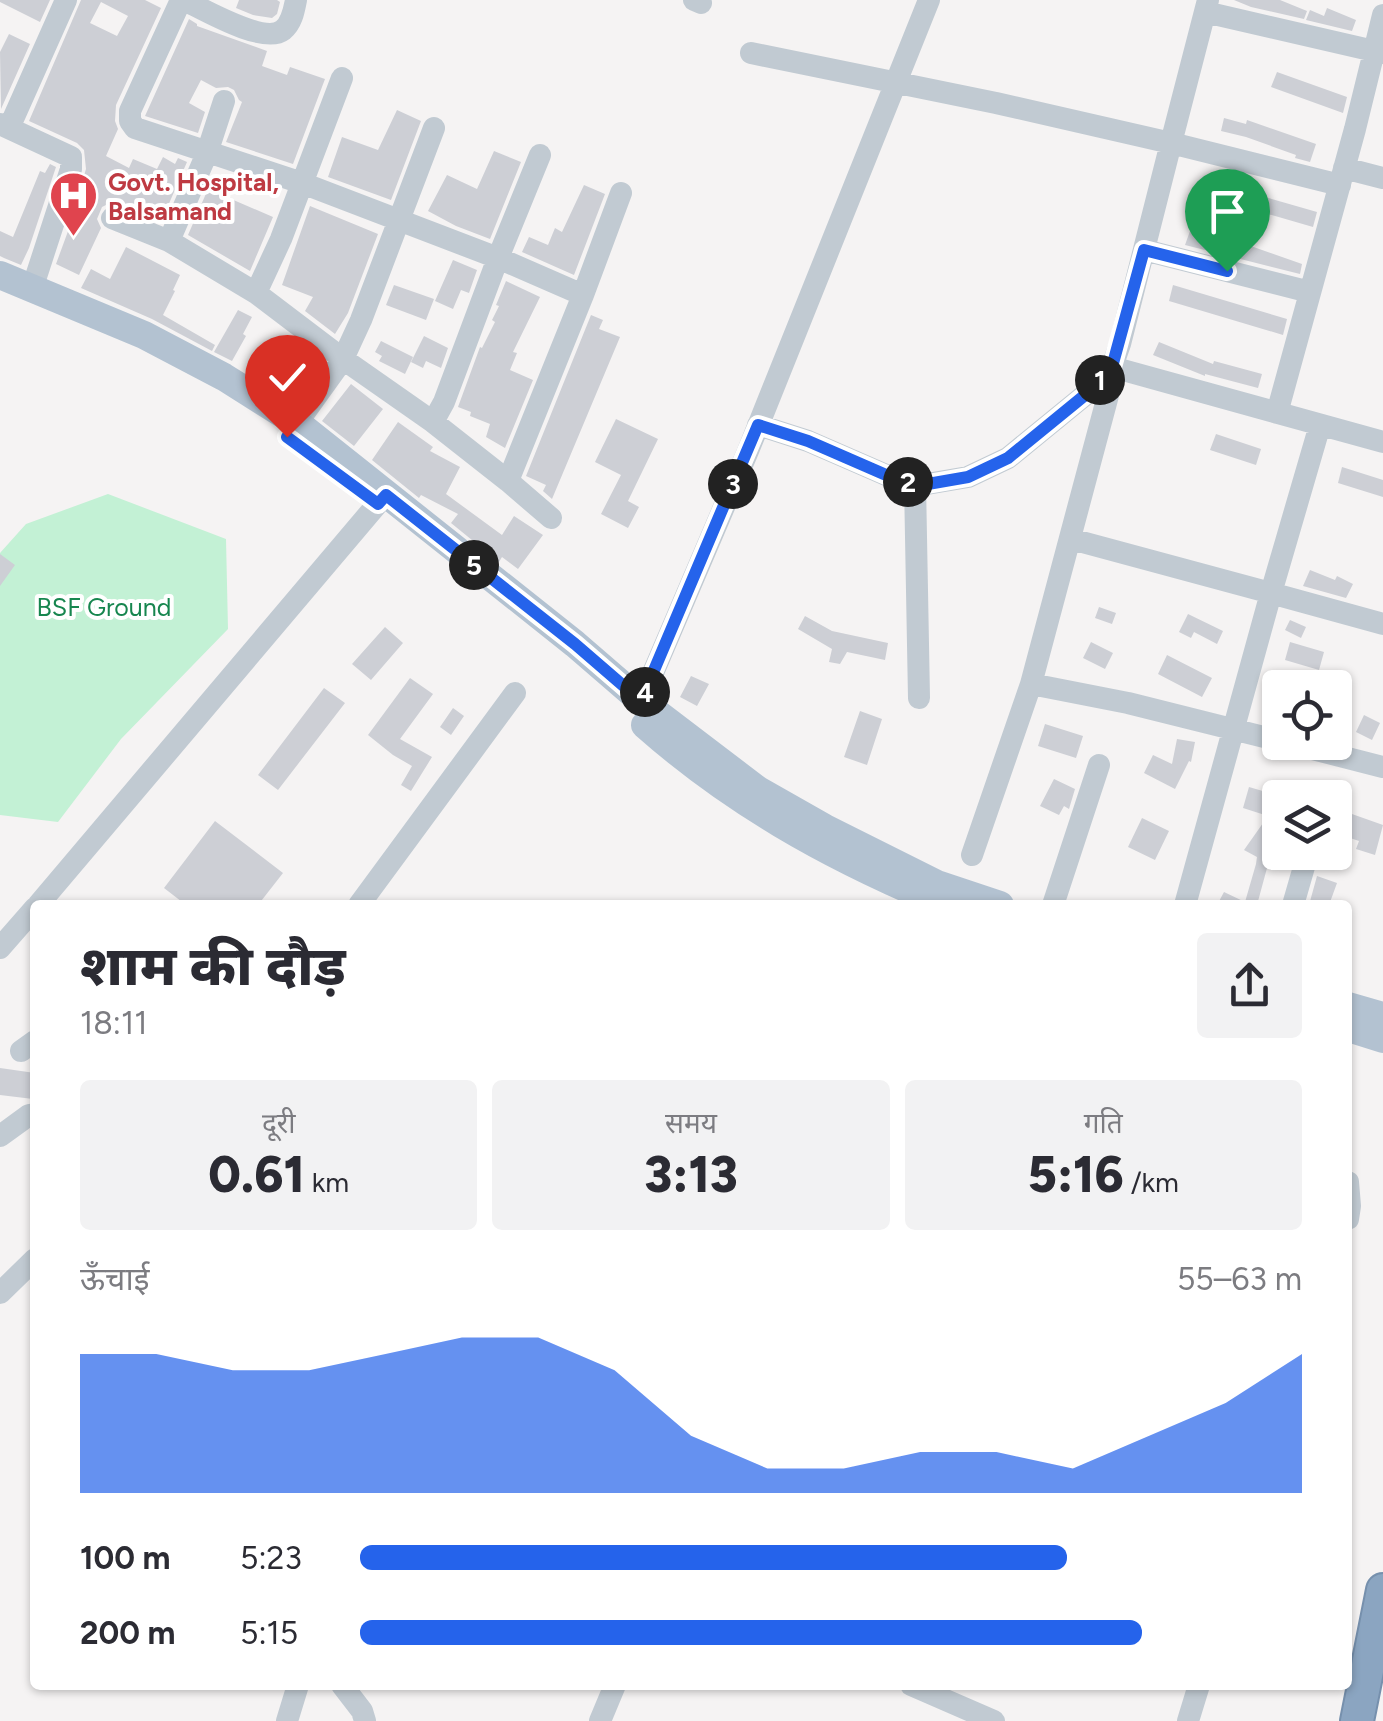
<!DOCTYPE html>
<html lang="hi">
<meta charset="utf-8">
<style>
:root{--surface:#fff;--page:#f2f2f3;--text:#2b2b33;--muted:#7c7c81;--accent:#2563eb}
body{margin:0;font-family:Figtree,"Noto Sans Devanagari",sans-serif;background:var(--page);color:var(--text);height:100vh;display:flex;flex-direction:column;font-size:38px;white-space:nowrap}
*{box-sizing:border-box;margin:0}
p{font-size:32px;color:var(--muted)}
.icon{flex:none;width:55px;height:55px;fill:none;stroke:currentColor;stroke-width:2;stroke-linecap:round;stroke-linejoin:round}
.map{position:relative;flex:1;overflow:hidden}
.panel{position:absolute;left:30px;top:900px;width:1322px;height:790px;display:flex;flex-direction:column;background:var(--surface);border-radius:10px;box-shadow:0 2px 8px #0004}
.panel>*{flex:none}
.buttons{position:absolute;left:1262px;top:670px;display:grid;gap:20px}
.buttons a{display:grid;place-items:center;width:90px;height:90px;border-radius:10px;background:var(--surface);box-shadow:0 2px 8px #0004;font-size:50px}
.pin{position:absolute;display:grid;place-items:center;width:85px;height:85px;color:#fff;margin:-102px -42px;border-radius:50% 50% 50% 0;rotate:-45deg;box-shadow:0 0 10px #0007}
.pin .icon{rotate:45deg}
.km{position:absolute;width:50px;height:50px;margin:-25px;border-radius:50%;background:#222;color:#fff;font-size:28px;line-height:50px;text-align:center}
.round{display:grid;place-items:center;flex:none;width:105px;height:105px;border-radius:10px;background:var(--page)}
.headline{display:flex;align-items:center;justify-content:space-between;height:170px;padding:0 50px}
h1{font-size:55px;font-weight:800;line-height:75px}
.metrics{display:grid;grid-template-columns:repeat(3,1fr);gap:15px;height:170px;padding:10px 50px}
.metrics div{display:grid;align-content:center;border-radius:10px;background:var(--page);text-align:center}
.metrics b{font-size:50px;font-weight:800}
.metrics small{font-size:28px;font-weight:400}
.metrics p{font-size:28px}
.chart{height:280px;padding:20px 50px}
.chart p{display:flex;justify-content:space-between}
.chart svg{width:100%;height:180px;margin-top:10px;fill:var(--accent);opacity:.7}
ul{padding:0 50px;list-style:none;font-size:32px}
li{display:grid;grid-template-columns:160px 120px 1fr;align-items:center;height:75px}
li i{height:25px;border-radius:12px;background:var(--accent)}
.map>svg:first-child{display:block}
.green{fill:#c3f1d5}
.building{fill:#cdcfd5;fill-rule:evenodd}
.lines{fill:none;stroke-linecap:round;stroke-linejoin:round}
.highway-casing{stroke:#7690ad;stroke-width:36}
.minor{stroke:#c1cad2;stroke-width:22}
.major{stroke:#b3c2d1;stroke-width:28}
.highway{stroke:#8ba5c1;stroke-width:32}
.route-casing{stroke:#fff;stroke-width:20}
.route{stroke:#2563eb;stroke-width:12}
.labels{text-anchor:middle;stroke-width:8;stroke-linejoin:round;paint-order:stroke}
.health-label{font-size:25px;font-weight:bold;fill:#be3a42;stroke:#fff;text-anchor:start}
.park-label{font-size:25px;fill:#17864f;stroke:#fff}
</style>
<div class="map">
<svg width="1383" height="1721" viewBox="0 0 1383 1721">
<rect width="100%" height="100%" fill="#f5f3f3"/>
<path class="green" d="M108,494l118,45 2,90 -107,110 -63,83 -58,-7v-262l26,-29z"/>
<path class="building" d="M0,0h50l-10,22 -40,-20z
M81,0h64l16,8 -45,97 -1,16 3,8 -12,27 23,12 4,-9 24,10 6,-12 12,7 3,-6 9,4 -26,60 -47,-21 -12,6 -5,12 4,9 -22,47 -23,-11 26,-71 -3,-1 7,-23 -2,-19 -7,-7 -48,-22zM101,2l27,14 -11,20 -27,-13z
M239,0h38l3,2 -3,12 -5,4 -19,-3 -17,-7z
M1234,0h46l27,11 -3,8 -53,-12z
M1327,8l29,12 -4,11 -46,-11 4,-10 14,6z
M189,19l8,5v2l70,25 -5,15 25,9 3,-8 35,12 -32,85 -67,-22 16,-40 -3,-2 -5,-10 -6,-3 -12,1 -15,-8 -12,23 16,9 -7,21 -53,-17z
M9,34l21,10 -29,65 -1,-57z
M1277,72l70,25 -4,16 -72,-26z
M397,110l24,11 -30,79 -63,-23 14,-40 36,13z
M1224,118l22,6 1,-4 69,24 -6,18 -15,-4 1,-3 -50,-18 -25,-6z
M494,151l27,11 -31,77 -34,-13 -28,-15 19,-36 30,14z
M50,164l6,3 -27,81 -8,17 -17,-7 -4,-2v-25l13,6 27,-66 5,2z
M1203,179l114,33 -4,15 -114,-33z
M584,185l21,9 -31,81 -52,-23 7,-15 19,8 7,-17 7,4z
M208,189l65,28 -23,54 -62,-36z
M310,206l68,28 -30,79 -13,21 -30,-23 8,-14 -31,-12z
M1190,231l53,18 2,-5 57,20 -2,10 -115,-29z
M126,247l54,28 -7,15 2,1 -12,24 52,30 -3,6 -60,-32 -71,-31 10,-19 19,10z
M453,260l24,10 -8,23 -8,-3 -8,19 -18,-8z
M506,281l34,16 -27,55 4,1 -7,17 23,10 -28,68 -19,-11 4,-13 -20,-8 1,-4 -13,-5 22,-60 2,1 13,-26 -3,-2 7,-14 -3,-1z
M394,285l40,14 -8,21 -40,-15z
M1173,285l114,34 -4,16 -114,-34z
M238,310l14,7 -9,17 3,2 -14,25 -18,-9z
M591,315l12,5 -4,9 21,8 -68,162 -9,-8 3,-6 -20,-9z
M424,336l24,12 -7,20 -15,-7 -3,7 -12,-6z
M381,341l32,16 -8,17 -26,-13 3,-5 -7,-4z
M1159,342l54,22 1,-3 48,13 -4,14 -53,-14v2l-52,-21z
M274,375l17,12 -3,5 9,5 -2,4 -27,-17z
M351,384l32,25 -29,37 -32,-25z
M616,419l42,20 -30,62 11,6 -11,21 -27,-14 20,-39 -26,-13z
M398,422l35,25 -3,4 30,16 -14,27 56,41 12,-19 29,19 -25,34 -16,-12 -3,5 -48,-39 7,-9 -37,-19 -2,3 -47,-38z
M1216,434l45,15 -5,16 -46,-15z
M1342,467l41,13v17l-45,-14z
M0,554l15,11 -15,21z
M1310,570l25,10 2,-4 16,8 -7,14 -43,-12z
M1099,607l17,6 -4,11 -17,-6z
M1188,614l35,17 -6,13 -23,-12 -3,6 -12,-6z
M805,616l27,15 56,12 -3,17 -38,-8 -7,12 -11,-2 3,-13 -34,-20z
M1290,620l16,7 -5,11 -16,-8z
M385,627l18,16 -32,37 -19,-16z
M1091,642l22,11 -8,16 -22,-11z
M1290,642l34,10 -5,18 -34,-10z
M1167,655l45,23 -10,19 -44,-23z
M691,676l18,8 -12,22 -17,-9z
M410,678l23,16 -33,45 32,18 -21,34 -10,-6 11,-19 -19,-11 -25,-20z
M324,688l21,15 -67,87 -20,-15z
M453,708l11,8 -13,19 -11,-8z
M860,711l22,8 -15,46 -23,-8z
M1364,715l16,8 -8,17 -16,-8z
M1045,724l38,12 -7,22 -38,-12z
M1177,739l18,3 -4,20 -2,-1 -14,28 -31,-16 9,-18 19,9z
M1054,779l21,10 -6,20 -5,-3 -5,9 -19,-9z
M1249,787l31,9v49l-6,-3 -17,63h-40l7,-13 21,10 11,-38 1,-7 -13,-7 24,-34 -25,-8z
M1335,808l48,17 -8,30 -19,-6 3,-8 -24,-8z
M1142,818l27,13 -14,29 -27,-13z
M215,821l68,52 -25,32h-72l-22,-17z
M1317,876l20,7 -8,22h-20z
M0,1068l35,5 -2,26 -33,-4z"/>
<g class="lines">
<defs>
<path id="highway" d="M1357,1721l26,-131"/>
</defs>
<use href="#highway" class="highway-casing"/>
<path class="minor" d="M181,0l-51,111v10l5,7 167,55 196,75 85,37
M184,0c19,9 80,45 99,30 9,-7 11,-20 13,-30
M694,0l7,3
M1205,12l178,41
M751,53l245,50 175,40 37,-143
M0,124l71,33v12l-39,120
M9,128l57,-128
M1344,168l39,10
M112,218l57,23 38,-88 17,-52
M169,241l87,52 87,66 90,63 75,59 43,37
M1144,250l166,42
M256,293l25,-54 61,-161
M1277,413l78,-284 28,-114
M433,422l11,-20 54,-144 42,-103
M297,423l46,-64 18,-39 73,-192
M758,425l50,16 85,37 28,7 47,-8 40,-19 82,-67 22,-24 8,-23 51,-201 169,42
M1320,425l-49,168 112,31
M508,481l75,-186 38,-102
M915,483l4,215
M1071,539l200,54 -86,312
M1031,684l97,19 152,38
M641,701l107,-250 181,-451
M1285,742l98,25
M972,855l59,-171 79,-296 2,-21 271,75
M38,905l347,-410
M359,905l156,-212
M1053,905l46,-140
M1293,905l15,-52
M0,948l35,-40
M21,1051l14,-10
M0,1136l29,-21 6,-1
M1348,1182l2,24 -2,13
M0,1293l35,-34
M342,1685l20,26 3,10
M911,1685l83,36
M287,1721l11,-36
M600,1721l15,-36
M1188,1721l11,-36"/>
<path class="major" d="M0,275l144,60 80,42 73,46 278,221 66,57 117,89 67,38 112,56 63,21
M645,725c86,76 180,129 286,174
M1348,1006l35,10
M1348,1028l35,11"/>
<use href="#highway" class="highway"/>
</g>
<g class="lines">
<defs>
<path id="route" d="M287,437l91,67 8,-9 189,149 66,57 117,-276 50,16 85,37 29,7 46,-8 40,-19 82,-67 22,-24 32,-117 83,21"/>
</defs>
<use href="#route" class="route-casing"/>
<use href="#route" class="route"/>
</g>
<defs>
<symbol id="hospital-pin" viewBox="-11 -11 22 30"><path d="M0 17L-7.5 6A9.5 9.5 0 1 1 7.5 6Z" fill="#e0444e" stroke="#fff"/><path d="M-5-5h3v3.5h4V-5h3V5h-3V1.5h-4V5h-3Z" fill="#fff"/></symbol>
</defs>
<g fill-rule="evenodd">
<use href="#hospital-pin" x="46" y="168" width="55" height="75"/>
</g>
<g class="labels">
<g class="health-label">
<text x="108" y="191">Govt. Hospital,<tspan x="108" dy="29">Balsamand</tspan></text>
</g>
<g class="park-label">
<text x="104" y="616">BSF Ground</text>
</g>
</g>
</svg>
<div class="buttons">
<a><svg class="icon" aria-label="locate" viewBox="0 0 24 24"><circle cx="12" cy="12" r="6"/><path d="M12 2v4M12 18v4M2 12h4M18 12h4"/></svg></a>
<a><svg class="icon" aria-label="layers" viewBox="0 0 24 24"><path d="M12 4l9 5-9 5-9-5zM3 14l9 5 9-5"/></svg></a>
</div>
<div class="pin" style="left:1227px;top:271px;background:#1e9e55"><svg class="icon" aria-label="arrive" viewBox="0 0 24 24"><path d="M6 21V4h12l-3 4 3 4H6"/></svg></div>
<div class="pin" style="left:287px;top:437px;background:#d93025"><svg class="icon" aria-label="check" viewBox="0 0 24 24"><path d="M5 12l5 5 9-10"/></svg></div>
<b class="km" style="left:1100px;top:380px">1</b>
<b class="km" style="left:908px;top:482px">2</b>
<b class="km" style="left:733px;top:484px">3</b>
<b class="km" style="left:645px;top:692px">4</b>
<b class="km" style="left:474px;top:565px">5</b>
<section class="panel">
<div class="headline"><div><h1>शाम की दौड़</h1><p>18:11</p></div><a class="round"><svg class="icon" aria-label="share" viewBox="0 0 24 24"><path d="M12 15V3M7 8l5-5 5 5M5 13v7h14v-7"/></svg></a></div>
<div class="metrics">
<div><p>दूरी</p><b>0.61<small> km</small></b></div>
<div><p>समय</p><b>3:13</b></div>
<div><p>गति</p><b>5:16<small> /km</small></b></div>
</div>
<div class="chart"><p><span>ऊँचाई</span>55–63 m</p>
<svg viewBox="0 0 160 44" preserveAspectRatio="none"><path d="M0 44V10L10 10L20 14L30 14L40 10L50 6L60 6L70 14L80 30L90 38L100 38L110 34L120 34L130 38L140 30L150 22L160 10V44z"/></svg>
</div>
<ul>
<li><b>100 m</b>5:23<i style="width:75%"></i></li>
<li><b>200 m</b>5:15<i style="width:83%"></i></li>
</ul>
</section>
</div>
